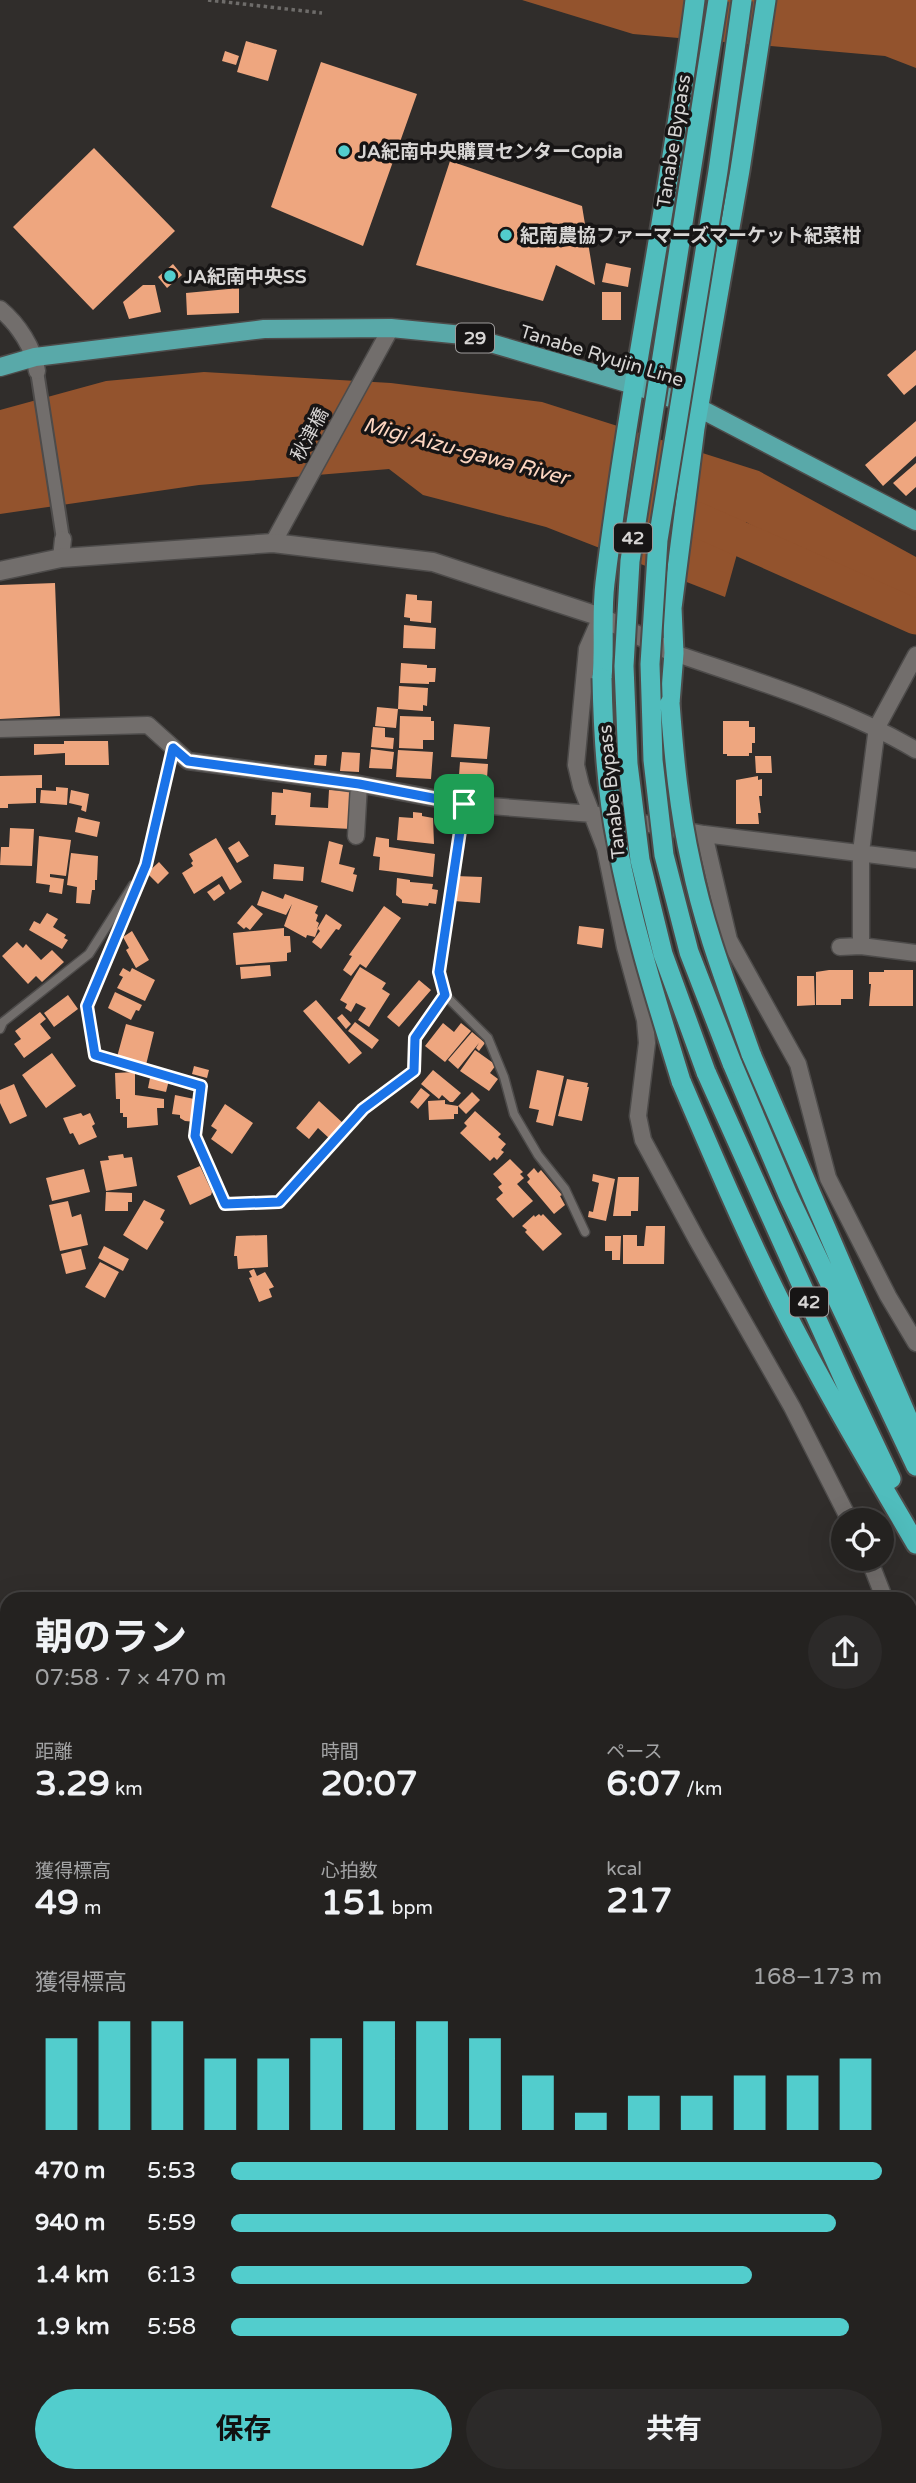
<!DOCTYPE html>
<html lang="ja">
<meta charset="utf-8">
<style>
:root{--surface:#242220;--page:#2c2a29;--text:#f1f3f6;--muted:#a3a4a5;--line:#413f3e;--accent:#52cdcd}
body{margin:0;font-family:"Varela Round","Noto Sans JP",sans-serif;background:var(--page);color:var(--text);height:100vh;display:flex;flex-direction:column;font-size:26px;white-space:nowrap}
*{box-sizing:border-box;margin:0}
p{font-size:23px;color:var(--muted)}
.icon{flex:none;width:38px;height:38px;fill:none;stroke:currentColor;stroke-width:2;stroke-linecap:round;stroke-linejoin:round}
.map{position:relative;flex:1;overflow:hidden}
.panel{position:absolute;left:0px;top:1592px;width:917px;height:891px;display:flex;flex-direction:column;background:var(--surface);border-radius:21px 21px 0 0;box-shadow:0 7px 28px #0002,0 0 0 2px var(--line)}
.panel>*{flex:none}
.buttons{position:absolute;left:831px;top:1508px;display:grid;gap:14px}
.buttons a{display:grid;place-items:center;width:63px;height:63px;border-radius:50%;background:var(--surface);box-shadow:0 7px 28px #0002,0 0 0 2px var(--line);font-size:35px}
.pin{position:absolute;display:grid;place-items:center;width:60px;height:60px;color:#fff;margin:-30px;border-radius:14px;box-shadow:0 4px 10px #0006}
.round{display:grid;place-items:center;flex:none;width:74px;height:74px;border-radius:37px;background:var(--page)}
.summary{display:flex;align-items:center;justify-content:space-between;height:119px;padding:0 35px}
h1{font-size:38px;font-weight:700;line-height:52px}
.figures{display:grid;grid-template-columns:repeat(3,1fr);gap:10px;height:119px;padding:7px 35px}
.figures div{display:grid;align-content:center}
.figures b{font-size:35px;font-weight:700}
.figures small{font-size:19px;font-weight:400}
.figures p{font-size:19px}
.chart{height:196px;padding:14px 35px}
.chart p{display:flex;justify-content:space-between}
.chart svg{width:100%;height:126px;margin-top:7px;stroke:var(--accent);stroke-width:6}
.button{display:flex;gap:14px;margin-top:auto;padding:14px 35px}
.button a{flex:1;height:80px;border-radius:42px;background:var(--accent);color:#111;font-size:28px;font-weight:700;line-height:80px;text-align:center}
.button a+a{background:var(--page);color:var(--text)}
ul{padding:0 35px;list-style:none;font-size:23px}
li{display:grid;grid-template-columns:112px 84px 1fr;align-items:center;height:52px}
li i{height:18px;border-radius:9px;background:var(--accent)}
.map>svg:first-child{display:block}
.green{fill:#5b2806}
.water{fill:#93532d}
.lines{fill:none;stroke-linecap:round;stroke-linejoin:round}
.river{stroke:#93532d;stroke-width:35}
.building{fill:#eea67f}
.motorway-tunnel{stroke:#494644;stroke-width:21;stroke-dasharray:21 10;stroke-linecap:butt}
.service-casing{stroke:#4d4b4a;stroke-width:11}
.pedestrian-casing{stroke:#4d4b4a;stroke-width:16}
.minor-casing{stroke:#4d4b4a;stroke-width:19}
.tertiary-casing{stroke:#4d4b4a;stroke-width:21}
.primary-casing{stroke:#4d4b4a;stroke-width:21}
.trunk-casing{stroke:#4d4b4a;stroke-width:23}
.motorway-casing{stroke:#4d4b4a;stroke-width:24}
.path{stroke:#6e6c6a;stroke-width:3.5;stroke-dasharray:3.5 3.5;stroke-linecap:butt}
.service{stroke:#726e6c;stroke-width:8}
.pedestrian{stroke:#726e6c;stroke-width:12}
.minor{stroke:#726e6c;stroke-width:16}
.tertiary{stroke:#726e6c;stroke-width:18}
.primary{stroke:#59a9a9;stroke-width:18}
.trunk{stroke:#50bdbd;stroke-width:19}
.motorway{stroke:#48d1d1;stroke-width:21}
.trunk-bridge-casing{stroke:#4d4b4a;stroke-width:23;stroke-linecap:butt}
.trunk-bridge{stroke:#50bdbd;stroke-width:19}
.route-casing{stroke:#fff;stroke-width:14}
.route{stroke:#1a73e8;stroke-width:9}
.poi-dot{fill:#52cdcd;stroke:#171515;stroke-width:2.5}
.labels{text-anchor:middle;stroke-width:7;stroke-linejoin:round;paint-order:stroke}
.shield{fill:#171515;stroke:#9d9b9b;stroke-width:2}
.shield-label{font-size:18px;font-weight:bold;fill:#d7d5d4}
.street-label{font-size:19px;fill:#d7d5d4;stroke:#171515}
.poi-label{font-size:19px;font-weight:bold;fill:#d7d5d4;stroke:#171515;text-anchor:start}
.water-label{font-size:21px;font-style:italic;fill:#fdd6c1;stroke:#171515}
</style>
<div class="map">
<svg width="916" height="2483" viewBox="0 0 916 2483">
<rect width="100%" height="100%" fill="#302d2b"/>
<path class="green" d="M7,1874v602h158v2l15,5h-180v-608z
M252,2476h285l1,7h-293z"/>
<path class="water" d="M522,0h394v68l-31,-12 -252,-22z
M204,372l187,11 151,19 217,69 157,86v68l-170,-103 -21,75 -179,-70 -123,-32 -34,-26 -190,16 -199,29v-104l106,-29z"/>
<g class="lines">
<path class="river" d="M698,520l218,97"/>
</g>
<path class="building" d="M246,41l31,9 -9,31 -31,-9z
M225,51l14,5 -3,9 -14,-4z
M321,62l96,32 -54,152 -92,-39z
M94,148l81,83 -82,79 -80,-83z
M450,161l132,45 13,79 -39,-20 -13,36 -127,-36z
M606,263l25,5 -3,19 -26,-5z
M173,264l9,11 -15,13 -9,-11z
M143,285h12l6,27 -32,7 -6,-17z
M239,288v25l-52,2 -1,-22z
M602,292h19v28h-19z
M916,350v35l-12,10 -17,-20z
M916,421v35l-33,30 -18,-21z
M916,463v24l-10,9 -13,-13z
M55,583l5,133 -60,3v-134z
M406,594l11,1v5l15,1 -1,22 -21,-2v-3l-6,-1z
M404,625l32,3 -1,21 -32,-1z
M401,663l26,2v3h9l-1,14h-6v2l-29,-1z
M399,686l29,2 -1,18 -4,-1v6l-25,-2z
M377,707l21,2 -2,19 -21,-2z
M400,716l31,1v4h3v19h-11v9l-24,-1z
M723,721h26v6h6v16h-3v10h-3v3h-22v-2h-4z
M454,724l36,3 -3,32 -36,-2z
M373,727l12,1v9l9,1 -1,11 -22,-2z
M64,741h44l1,24h-44v-12l-31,2v-11h30z
M371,749l23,3 -2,17 -23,-1z
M398,750l35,2 -2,27 -35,-2z
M342,752l18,1 -1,19 -19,-1z
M315,755h12l-1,11 -12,-1z
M755,756h16l1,17h-16z
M460,762l28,2 -2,28 -28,-3z
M42,775v13h-6v15l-28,1v4h-8v-32z
M758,776v4l4,-1v17h-3l2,17h-3l1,11h-23v-44z
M56,787l12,1 -1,17 -27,-2 1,-13 15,1z
M283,789l28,4 -1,14 18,1 1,-18 24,1 -2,38 -76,-4 1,-10h-5l1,-23 11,1z
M71,790l18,4 -3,18 -5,-2 1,-4 -13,-3z
M413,812l9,1v3l11,2 1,26 -37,-4 2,-23 14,1z
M78,817l22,5 -3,15 -22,-5z
M10,828l24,1 -2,37 -32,-1 1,-18h8z
M39,836l32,4 -5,36 -16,-2v3l14,2 -2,15 -13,-2 1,-7 -14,-2z
M376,837l13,2v8l46,7 -2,23 -54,-7 1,-13 -7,-1z
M216,838l26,44 -12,8 -8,-14 -28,18 -12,-21 11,-7 -2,-3 2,-2 -4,-7z
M239,841l10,15 -12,7 -9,-15z
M329,841l14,4 -4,19 16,4 -2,6 4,1 -4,17 -32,-10z
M71,853l27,3 -1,24h-2v10h-3l-2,14 -14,-1 1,-16 -10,-2z
M159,862l10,11 -11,11 -11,-11z
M274,864l30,3 -1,14 -30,-2z
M455,876l27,1 -2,26 -26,-2z
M397,878l13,2v2l23,2 -1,5 6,1 -2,14 -7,-1 -1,3 -26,-3v-3l-6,-5z
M219,884l6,9 -11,8 -7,-9z
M262,891l21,8 2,-5 33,12 -3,7 3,2 -2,6 3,2 -2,6 9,-15 16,11 -3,5 -3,-1 -15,20 -9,-7 8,-11 -2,-2 -3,8 -8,-2 -1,3 -22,-12 8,-22 -6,11 -29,-10z
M252,905l11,9 -13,16 -4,-3 -2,2 -7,-6z
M384,906l17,12 -35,50 -6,-4 -9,12 -8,-6 9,-14 -3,-1z
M47,913l11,6 -5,8 13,8 -2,3 4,2 -6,9 -33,-19 5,-9 6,3z
M579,926l25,3 -2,19 -25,-4z
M284,928v8h6l1,16 -4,1v8l-51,4 -3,-32z
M132,931l17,29 -13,8 -10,-18 3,-2 -6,-11z
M17,942l6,6 3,-4 15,16 11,-10 12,12 -22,20 -6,-6 -8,8 -26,-28z
M270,965l1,11 -30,3 -1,-12z
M360,967l26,16 -4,6 8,5 -21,33 -11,-7 8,-12 -10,-5 -5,9 -6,-4 2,-4 -7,-4z
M123,968l7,4 2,-4 23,12 -10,21 -28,-13 6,-11 -4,-2z
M829,970h24v29h-12v6h-25v-33z
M884,970h29v36h-44l2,-22h-2v-12h15z
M797,976h17l1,29 -18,1z
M419,980l12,10 -32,37 -12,-10z
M115,992l27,13 -3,6 -3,-1 -5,10 -23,-12z
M68,995l10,14 -24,18 -10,-14z
M316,1000l46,53 -13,11 -46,-53z
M40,1012l6,7 -6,5 11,14 -27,20 -10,-14 7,-5 -6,-8z
M342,1014l9,10 -5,5 -9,-11z
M355,1022l24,18 -7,9 -24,-18z
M443,1023l11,9 7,-9 10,8 -26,31 -20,-16z
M126,1024l28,8 -8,33 -29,-8z
M472,1032l13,11 -6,8 -3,-3 3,-5 -21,26 -10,-9z
M475,1050l21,15 -6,8 8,6 -9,12 -29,-20z
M52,1053l24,33 -30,22 -24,-33z
M194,1066l15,4 -2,8 -15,-4z
M433,1070l28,23 -8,9h-3l-8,-7 -3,4 -18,-15z
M537,1070l27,6 -11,50 -17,-4 3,-12 -10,-2z
M135,1072v23l29,4v9h-7l1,17 -31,3v-11h-4v-4h-3v-14h-4l-1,-26z
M151,1073l19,3 -4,16 -18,-4z
M567,1079l21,4 -1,4h2l-7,34 -24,-5z
M14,1084l13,32 -17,8 -10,-21v-13z
M421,1088l9,7 -12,14 -8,-7z
M472,1092l8,8 -14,14 -8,-8z
M175,1095l24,5 -3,22 -11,-1 -5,-3v-3l-8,-1z
M445,1100v4l13,2v8h-4v5l-25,1 -1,-19z
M319,1101l25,23 -14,15 -12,-11 -9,11 -13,-11z
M225,1104l28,19 -21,31 -21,-15 6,-9 -6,-4z
M475,1111l26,23 -3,3 8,7 -5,6 3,2 -7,8 -3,-3 -4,4 -30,-28 7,-7 -3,-3z
M81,1113l2,3 7,-3 5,11 -3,2 5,11 -18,8 -6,-12 -3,1 -7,-16z
M123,1154l1,4 8,-1 5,29 -31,5 -6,-30 9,-1 -1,-4z
M510,1159l13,13 -3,2 4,4 -7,6 16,17 -20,17 -17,-19 7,-6 -5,-6 4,-3 -9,-10z
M200,1166l12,26 -1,3 -21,10 -13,-29z
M534,1168l4,5 3,-3 21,25 -2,1 5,9 -11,9 -27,-32 3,-3 -3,-4z
M84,1169l6,23 -38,9 -6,-23z
M593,1174l22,5 -9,42 -18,-4 1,-6 4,1 6,-29 -7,-2z
M618,1177h21l-1,34h-7v5h-18z
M106,1192l26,1v9h-4v9h-23z
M144,1200l21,10 -5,9 4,3 -17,28 -24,-15z
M68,1201l4,16 9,-3 7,31 -28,6 -11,-46z
M539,1214l2,2 2,-2 19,20 -19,17 -18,-19 2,-2 -5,-4 12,-11 1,2z
M646,1226h19l-1,38h-41v-29h14v11h7z
M267,1235l1,32 -30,2 -1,-13h-3l2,-20z
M605,1236h16l-1,24h-8v-9h-7z
M104,1246l25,13 -6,12 -25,-13z
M81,1249l5,20 -20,5 -5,-20z
M100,1262l19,10 -14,26 -20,-11z
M254,1269l3,7 8,-4 9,15 -5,2 3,8 -13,5 -10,-24 3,-1 -3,-6z"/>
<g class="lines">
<path class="motorway-tunnel" d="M0,2097l7,2"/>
<defs>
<path id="service" d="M173,748l-27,117 -59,141 8,49 106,30 -6,51 30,68 54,-2 84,-93 51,-38 1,-33 30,-43 -6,-23 25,-168
M445,995l43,43 16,39 10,37 24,41 27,34 20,43
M0,1029l3,-7 86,-68 44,-69"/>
<path id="pedestrian" d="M37,371l26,168"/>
<path id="minor" d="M0,309c18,15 34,39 37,62
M273,543l118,-215
M61,558l2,-19
M601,617l-14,32 -11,116 5,21 24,62 20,99 20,73 2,23 -9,73 5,24 54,100 95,167 58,114
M674,653c82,28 167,53 242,97
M916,655l-39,72 -16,125v94l55,7
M0,729l148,-4 40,36 171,23 105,20 129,10 111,20 212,26
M704,834l25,106 69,124 30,114 60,118 28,47
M356,836l3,-52
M840,947l21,-1
M869,1559l16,41
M910,1661l6,14"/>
<path id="tertiary" d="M0,571l61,-13 212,-15 160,19 168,55 73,36"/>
<path id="primary" d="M0,367l35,-10 229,-28 127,-1 72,7 171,50 65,23 217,113"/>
<path id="trunk" d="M602,678c3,-32 -1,-63 3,-95 24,-195 65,-388 90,-583
M670,703l4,-50 -2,-45 23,-180 45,-258 26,-170
M751,1054l165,383
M732,1063l56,132 128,271
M706,1072l140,312 45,95
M681,1081c32,75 64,150 100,222 42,83 89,162 135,241"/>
<path id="motorway" d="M910,2475l6,4"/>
</defs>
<use href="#service" class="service-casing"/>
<use href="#pedestrian" class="pedestrian-casing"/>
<use href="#minor" class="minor-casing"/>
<use href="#tertiary" class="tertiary-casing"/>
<use href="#primary" class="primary-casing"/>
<use href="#trunk" class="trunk-casing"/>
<use href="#motorway" class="motorway-casing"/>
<path class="path" d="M208,0l114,13
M0,1768l7,6
M910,2023l6,3
M910,2343l6,8
M323,2476l2,7"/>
<use href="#service" class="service"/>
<use href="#pedestrian" class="pedestrian"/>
<use href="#minor" class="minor"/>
<use href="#tertiary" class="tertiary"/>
<use href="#primary" class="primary"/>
<use href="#trunk" class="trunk"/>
<use href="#motorway" class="motorway"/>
<defs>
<path id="trunk-bridge" d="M602,678c1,55 4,111 15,165 15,81 40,160 64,238
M670,703c4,54 9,107 21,160 13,65 38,128 60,191
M732,1063l-43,-111 -25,-97 -11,-95 -3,-96 8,-124 60,-369 24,-171
M706,1072l-43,-118 -23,-94 -12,-96 -4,-98 6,-105 88,-561"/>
</defs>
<use href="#trunk-bridge" class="trunk-bridge-casing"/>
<use href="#trunk-bridge" class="trunk-bridge"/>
</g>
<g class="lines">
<defs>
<path id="route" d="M173,748l15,13 171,23 105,20 -25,168 6,23 -30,43 -1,33 -51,38 -84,93 -54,2 -30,-68 6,-50 -106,-31 -8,-49 59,-141z"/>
</defs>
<use href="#route" class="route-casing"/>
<use href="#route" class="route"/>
</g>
<g class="poi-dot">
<circle cx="344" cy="151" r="7"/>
<circle cx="506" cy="235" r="7"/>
<circle cx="170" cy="276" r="7"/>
</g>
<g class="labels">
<g class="shield">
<rect x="456" y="323.5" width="38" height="29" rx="5"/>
<rect x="614" y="523.5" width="38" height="29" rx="5"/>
<rect x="790" y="1287.5" width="38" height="29" rx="5"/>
</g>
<g class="shield-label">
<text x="475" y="344">29</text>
<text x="633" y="544">42</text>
<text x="809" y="1308">42</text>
</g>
<g class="street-label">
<text transform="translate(673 141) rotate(-81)" y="7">Tanabe Bypass</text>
<text transform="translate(602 355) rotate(17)" y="7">Tanabe Ryujin Line</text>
<text transform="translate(309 434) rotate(-62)" y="7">秋津橋</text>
<text transform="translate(611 792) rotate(-96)" y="7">Tanabe Bypass</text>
</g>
<g class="poi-label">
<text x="358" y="158">JA紀南中央購買センターCopia</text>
<text x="520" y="242">紀南農協ファーマーズマーケット紀菜柑</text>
<text x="184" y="283">JA紀南中央SS</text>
</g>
<g class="water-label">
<text transform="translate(466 451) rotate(15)" y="7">Migi Aizu-gawa River</text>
</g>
</g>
</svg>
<div class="buttons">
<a><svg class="icon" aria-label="locate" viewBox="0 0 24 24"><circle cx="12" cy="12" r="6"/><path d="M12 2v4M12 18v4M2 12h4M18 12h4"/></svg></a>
</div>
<div class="pin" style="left:464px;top:804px;background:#1e9e55"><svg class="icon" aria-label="arrive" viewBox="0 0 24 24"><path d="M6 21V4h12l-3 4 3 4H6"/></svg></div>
<section class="panel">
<div class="summary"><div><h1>朝のラン</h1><p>07:58 · 7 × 470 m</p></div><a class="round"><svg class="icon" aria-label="share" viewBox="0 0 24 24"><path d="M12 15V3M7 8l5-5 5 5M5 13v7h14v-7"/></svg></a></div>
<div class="figures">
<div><p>距離</p><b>3.29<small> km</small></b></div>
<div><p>時間</p><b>20:07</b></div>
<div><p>ペース</p><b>6:07<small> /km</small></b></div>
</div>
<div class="figures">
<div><p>獲得標高</p><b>49<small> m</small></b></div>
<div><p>心拍数</p><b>151<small> bpm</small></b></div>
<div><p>kcal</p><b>217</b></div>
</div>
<div class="chart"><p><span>獲得標高</span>168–173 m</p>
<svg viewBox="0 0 160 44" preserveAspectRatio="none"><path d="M5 44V12M15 44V6M25 44V6M35 44V19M45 44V19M55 44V12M65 44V6M75 44V6M85 44V12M95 44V25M105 44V38M115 44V32M125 44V32M135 44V25M145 44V25M155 44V19"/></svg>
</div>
<ul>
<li><b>470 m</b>5:53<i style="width:100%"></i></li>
<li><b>940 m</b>5:59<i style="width:93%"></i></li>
<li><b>1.4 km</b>6:13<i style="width:80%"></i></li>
<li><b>1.9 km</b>5:58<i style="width:95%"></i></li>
</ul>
<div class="button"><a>保存</a><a>共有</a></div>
</section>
</div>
